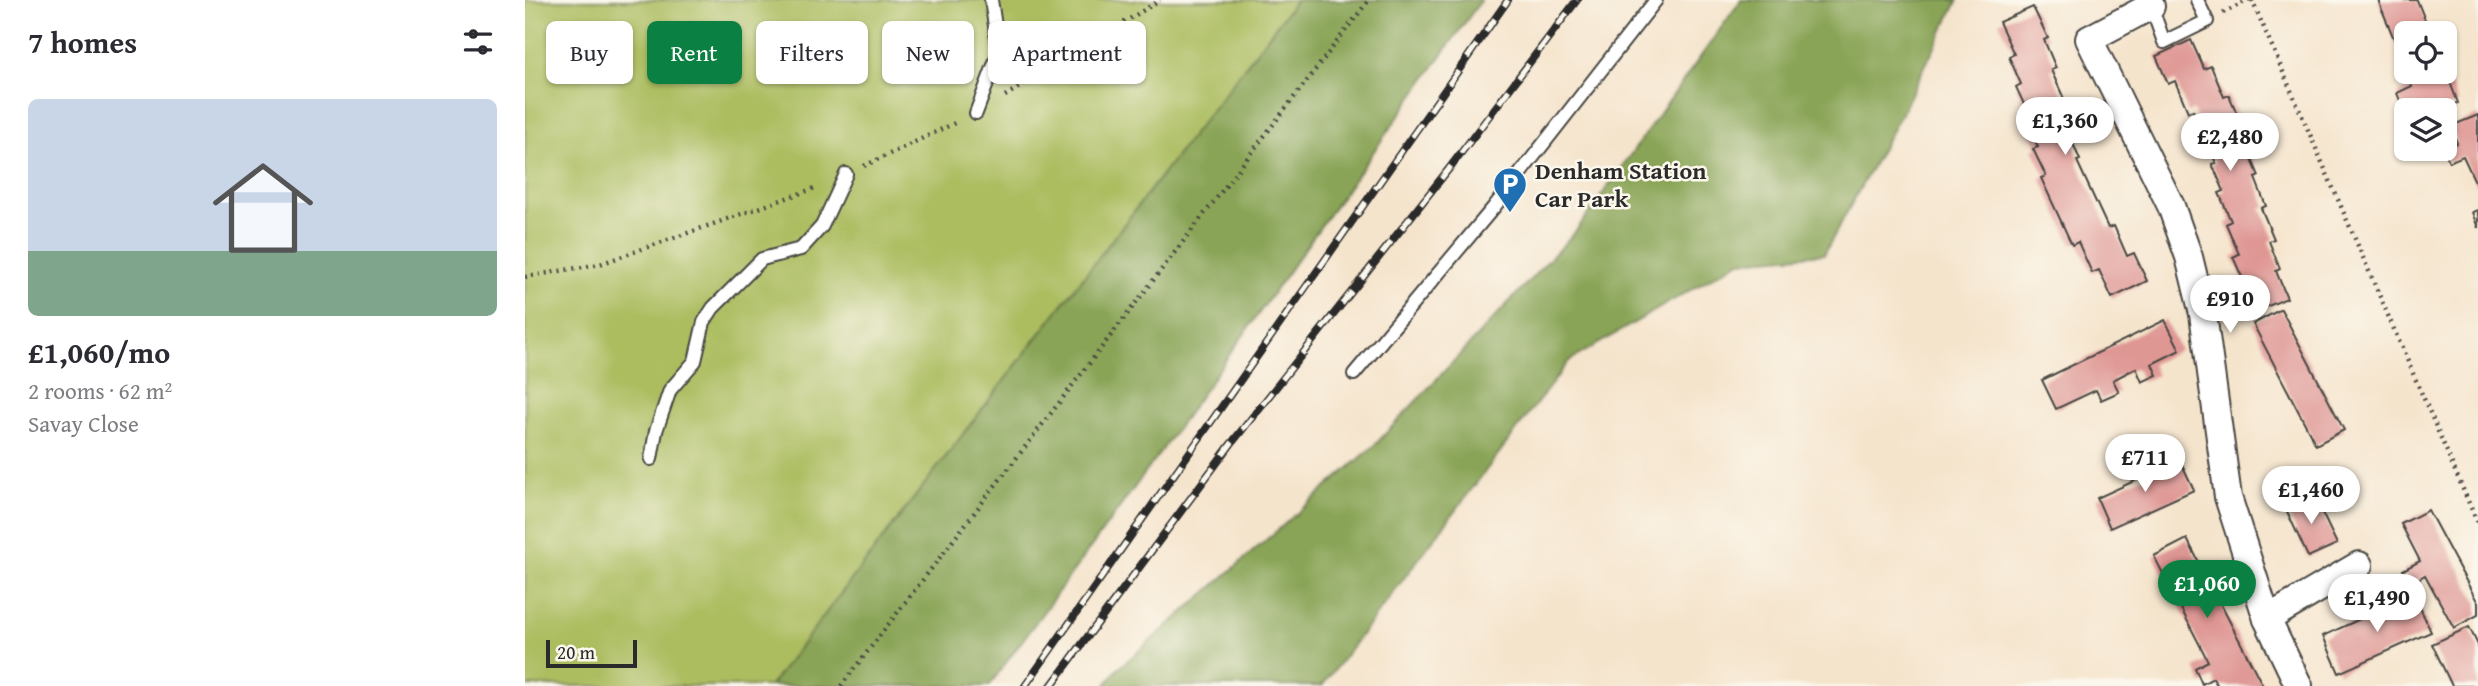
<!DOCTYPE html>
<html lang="en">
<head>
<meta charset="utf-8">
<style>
	:root { --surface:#fff; --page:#f2f2f3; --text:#2b2b33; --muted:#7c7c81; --accent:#0b8043 }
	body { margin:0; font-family:"Gentium Book Plus",serif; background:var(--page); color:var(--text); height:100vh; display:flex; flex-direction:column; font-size:26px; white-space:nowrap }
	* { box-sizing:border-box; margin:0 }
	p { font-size:23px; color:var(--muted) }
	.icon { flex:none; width:38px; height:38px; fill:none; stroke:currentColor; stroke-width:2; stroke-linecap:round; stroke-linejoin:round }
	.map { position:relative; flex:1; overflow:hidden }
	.panel { display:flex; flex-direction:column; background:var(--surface); width:525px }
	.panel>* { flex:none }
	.banner { position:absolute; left:21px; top:21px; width:665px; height:63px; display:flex; gap:14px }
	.tools { position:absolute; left:1869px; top:21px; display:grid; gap:14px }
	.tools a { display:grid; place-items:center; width:63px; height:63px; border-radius:10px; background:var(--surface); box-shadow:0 2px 5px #0004; font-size:35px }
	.scale { position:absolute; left:21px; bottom:18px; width:91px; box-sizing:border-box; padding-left:7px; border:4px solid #2b2b2b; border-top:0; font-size:19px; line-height:24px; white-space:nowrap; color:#2b2b2b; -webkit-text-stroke:5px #fbf7ec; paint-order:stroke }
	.price { position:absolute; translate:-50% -60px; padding:0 16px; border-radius:24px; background:#fff; color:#222; font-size:23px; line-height:46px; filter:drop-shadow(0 2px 4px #0008) }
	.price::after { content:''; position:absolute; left:50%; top:42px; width:21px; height:16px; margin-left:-10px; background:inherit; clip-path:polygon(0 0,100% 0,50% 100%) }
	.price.current { background:var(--accent); color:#fff }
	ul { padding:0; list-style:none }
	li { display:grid; align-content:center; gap:14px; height:371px; padding:0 28px }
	li span { display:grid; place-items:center; height:217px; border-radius:10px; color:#555 }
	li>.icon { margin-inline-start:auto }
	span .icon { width:126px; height:126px; fill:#fffc; stroke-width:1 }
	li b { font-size:30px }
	h2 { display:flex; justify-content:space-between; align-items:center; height:84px; padding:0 28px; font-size:30px }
	.pill { padding:0 24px; border-radius:10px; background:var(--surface); box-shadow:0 2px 5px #0004; font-size:24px; line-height:63px }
	.pill.current { background:var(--accent); color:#fff }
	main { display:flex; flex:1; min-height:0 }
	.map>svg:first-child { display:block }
	.green { fill:#acbd60; stroke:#6c7446; stroke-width:2 }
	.forest { fill:#89a456; stroke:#5a6840; stroke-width:2 }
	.building { fill:#df9794 }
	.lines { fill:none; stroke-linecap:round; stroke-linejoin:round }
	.service-casing { stroke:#494743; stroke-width:16 }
	.minor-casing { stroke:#494743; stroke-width:30 }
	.path { stroke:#494743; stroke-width:4.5; stroke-dasharray:2 5; stroke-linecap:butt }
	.service { stroke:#fff; stroke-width:12 }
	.minor { stroke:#fff; stroke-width:26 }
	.rail-casing { stroke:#2b2b2b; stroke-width:8 }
	.rail { stroke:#fbf7ec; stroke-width:5; stroke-dasharray:16; stroke-linecap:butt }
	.labels { text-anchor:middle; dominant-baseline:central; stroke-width:5; stroke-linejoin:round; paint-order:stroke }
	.poi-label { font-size:24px; font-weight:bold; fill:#2b2b2b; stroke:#fbf7ec; text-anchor:start }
</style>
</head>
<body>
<main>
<section class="panel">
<h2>7 homes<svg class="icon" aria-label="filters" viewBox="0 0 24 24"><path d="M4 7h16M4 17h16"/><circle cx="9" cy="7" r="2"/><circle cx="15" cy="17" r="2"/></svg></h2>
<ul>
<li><span style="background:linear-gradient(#c9d6e8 70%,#7fa58c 0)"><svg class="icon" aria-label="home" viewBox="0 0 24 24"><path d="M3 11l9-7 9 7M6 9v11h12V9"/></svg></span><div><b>£1,060/mo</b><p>2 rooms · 62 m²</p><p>Savay Close</p></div></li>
</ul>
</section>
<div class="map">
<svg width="1953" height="686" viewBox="0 0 1953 686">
	<rect width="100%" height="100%" fill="#fbf7ec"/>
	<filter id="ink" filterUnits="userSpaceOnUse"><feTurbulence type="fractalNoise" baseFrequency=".0143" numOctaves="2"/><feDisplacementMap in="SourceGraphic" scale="14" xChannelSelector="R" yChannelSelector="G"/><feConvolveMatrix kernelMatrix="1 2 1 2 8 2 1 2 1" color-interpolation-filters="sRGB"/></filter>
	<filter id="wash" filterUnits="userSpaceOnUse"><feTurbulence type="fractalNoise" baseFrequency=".00686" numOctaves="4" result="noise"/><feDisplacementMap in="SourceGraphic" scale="28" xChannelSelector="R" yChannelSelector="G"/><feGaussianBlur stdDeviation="1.57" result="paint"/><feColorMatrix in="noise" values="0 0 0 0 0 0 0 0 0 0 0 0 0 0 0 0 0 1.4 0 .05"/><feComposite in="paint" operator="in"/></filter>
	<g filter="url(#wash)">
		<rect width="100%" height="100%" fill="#f5e4cc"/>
		<polygon class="green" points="0,0 771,0 245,686 0,686"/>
		<g class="forest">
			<polygon points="771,0 956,0 639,447 464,686 245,686"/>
			<polygon points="1216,0 1433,0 1378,110 1299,254 1215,261 1044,361 797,686 580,686 592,670 848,447 1051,231"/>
		</g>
		<g id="blocks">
			<g class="building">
				<polygon points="1853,0 1892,0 1902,25 1869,39"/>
				<polygon points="1508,7 1523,38 1519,40 1531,68 1526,70 1540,101 1535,103 1548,130 1543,132 1555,160 1552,161 1583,228 1589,226 1602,256 1609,253 1622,281 1587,298 1574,270 1567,273 1553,242 1547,245 1516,178 1521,176 1508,149 1513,147 1500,120 1505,117 1491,87 1496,84 1484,57 1489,54 1474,22"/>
				<polygon points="1666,40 1679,69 1686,66 1699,97 1704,95 1726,146 1722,148 1734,176 1730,178 1741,206 1736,208 1749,239 1744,241 1755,269 1751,271 1762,298 1727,313 1715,286 1720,284 1708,257 1714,254 1701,224 1706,221 1694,193 1699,191 1687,164 1691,163 1668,110 1663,112 1650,81 1643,84 1631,56"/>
				<polygon points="1881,53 1881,69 1876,55"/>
				<polygon points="1882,72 1921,72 1933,103 1916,110 1881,110 1881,116 1872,93 1887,86"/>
				<polygon points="1953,115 1953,188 1938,156 1924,162 1919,149 1932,143 1926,126"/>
				<polygon points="1953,210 1953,228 1947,212"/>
				<polygon points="1756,309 1819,430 1791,445 1728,324"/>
				<polygon points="1640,320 1655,350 1627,364 1632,375 1617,382 1611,368 1588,380 1594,392 1576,400 1571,390 1531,409 1517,380"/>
				<polygon points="1655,460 1669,490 1585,528 1572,498"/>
				<polygon points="1788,494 1812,544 1783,557 1760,507"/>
				<polygon points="1903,510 1953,603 1953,615 1929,628 1900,575 1885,584 1878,570 1895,561 1876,524"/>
				<polygon points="1662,539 1738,686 1692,686 1688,678 1677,684 1670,668 1683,661 1629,556"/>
				<polygon points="1889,594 1906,632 1814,673 1798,636"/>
				<polygon points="1944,627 1953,645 1953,686 1927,686 1907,644"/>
			</g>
		</g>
	</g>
	<g filter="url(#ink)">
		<use href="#blocks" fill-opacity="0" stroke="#494743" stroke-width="2"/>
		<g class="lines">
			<g class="service-casing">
				<g id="service">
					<polyline points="1626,6 1639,42 1682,21 1672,0"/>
					<polyline points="451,113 474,52 466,0"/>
					<polyline points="829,374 969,207 1131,0"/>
					<polyline points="126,459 131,431 145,390 170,361 179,322 188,308 237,259 276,249 297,226 321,174"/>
				</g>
			</g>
			<g class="minor-casing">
				<g id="minor">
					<polyline points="1626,6 1564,39 1646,206 1664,257 1678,314 1703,497 1742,619 1774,686"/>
					<polyline points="1742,619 1834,565"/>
				</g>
			</g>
			<g class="path">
				<polyline points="1727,0 1953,524"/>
				<polyline points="1698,13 1724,0"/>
				<polyline points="480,96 635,0"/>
				<polyline points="339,166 432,122"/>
				<polyline points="0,277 75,264 293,187"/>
				<polyline points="316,686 844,0"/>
			</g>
			<use href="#service" class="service"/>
			<use href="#minor" class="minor"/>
			<g class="rail-casing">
				<g id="rail">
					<polyline points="500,686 983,0"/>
					<polyline points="526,686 706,444 923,170 1052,0"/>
				</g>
			</g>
			<use href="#rail" class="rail"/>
		</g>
	</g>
	<defs>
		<g id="parking-pin" transform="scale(1.75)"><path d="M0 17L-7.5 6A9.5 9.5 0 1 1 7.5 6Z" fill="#1f6fb2" stroke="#fbf7ec"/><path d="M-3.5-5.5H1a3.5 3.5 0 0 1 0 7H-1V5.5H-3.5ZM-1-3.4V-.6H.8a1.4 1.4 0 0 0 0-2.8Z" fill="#fff"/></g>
	</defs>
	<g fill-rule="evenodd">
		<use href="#parking-pin" x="985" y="184"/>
	</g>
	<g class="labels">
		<g class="poi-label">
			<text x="1010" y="170">Denham Station<tspan x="1010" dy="28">Car Park</tspan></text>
		</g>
	</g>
</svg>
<div class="tools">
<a><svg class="icon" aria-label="locate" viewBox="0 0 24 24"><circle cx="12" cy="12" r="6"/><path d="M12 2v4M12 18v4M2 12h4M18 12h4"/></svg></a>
<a><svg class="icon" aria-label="layers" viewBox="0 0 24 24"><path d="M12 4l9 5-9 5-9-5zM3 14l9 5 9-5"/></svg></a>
</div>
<div class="scale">20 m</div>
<b class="price" style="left:1540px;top:157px">£1,360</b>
<b class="price" style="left:1705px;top:173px">£2,480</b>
<b class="price" style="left:1705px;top:335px">£910</b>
<b class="price" style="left:1620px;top:494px">£711</b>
<b class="price" style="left:1786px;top:526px">£1,460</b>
<b class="price current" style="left:1682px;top:620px">£1,060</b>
<b class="price" style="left:1852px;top:634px">£1,490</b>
<div class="banner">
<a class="pill">Buy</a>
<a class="pill current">Rent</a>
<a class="pill">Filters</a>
<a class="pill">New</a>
<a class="pill">Apartment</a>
</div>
</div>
</main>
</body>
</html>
